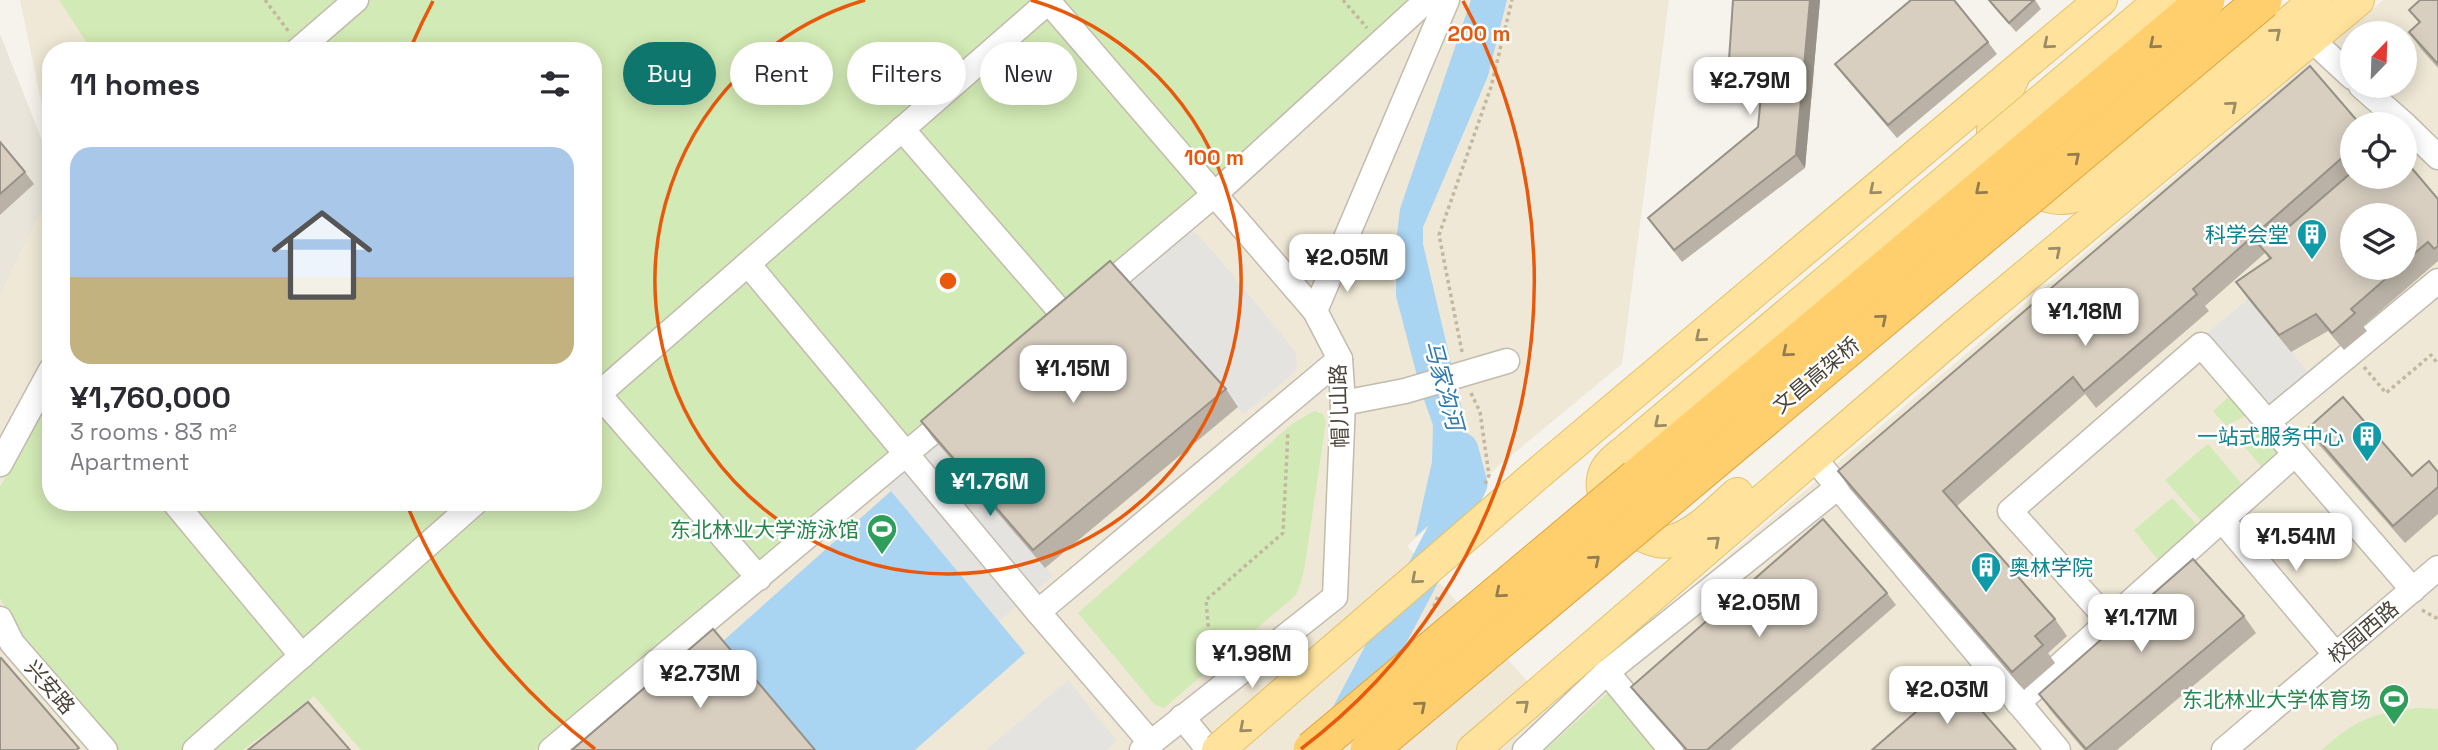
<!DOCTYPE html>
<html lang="en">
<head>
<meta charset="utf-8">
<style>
	:root { --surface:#fff; --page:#f7f7f7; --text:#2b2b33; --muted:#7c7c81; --line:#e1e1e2; --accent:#0f766e }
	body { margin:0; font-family:"Space Grotesk","Noto Sans SC",sans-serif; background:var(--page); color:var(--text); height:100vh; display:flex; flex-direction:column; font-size:26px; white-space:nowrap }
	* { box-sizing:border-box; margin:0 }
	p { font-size:23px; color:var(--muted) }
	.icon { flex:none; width:38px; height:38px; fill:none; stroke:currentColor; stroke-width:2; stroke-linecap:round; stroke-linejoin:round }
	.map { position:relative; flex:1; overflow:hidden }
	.sheet { position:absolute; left:42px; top:42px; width:560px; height:469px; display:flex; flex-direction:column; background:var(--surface); border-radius:28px; box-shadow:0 4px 18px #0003 }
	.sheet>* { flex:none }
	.banner { position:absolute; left:623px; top:42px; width:665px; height:63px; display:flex; gap:14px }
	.needle { width:46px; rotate:23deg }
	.buttons { position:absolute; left:2340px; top:21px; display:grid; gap:14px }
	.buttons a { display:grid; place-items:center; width:77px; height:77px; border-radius:50%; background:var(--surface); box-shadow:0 4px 18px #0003; font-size:35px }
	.price { position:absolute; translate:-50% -60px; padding:0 16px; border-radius:14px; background:#fff; color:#222; font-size:23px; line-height:46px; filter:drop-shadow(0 2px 4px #0008) }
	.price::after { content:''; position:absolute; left:50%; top:42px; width:21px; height:16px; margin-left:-10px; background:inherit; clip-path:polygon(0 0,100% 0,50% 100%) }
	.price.on { background:var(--accent); color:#fff }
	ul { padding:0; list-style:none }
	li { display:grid; align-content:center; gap:14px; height:371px; padding:0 28px }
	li+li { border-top:2px solid var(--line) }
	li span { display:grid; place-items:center; height:217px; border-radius:21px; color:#555 }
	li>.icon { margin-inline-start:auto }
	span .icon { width:126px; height:126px; fill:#fffc; stroke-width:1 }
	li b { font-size:30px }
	h2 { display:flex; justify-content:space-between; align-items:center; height:84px; padding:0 28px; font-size:30px }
	.tag { padding:0 24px; border-radius:32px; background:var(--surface); box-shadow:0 4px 18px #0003; font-size:24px; line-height:63px }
	.tag.on { background:var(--accent); color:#fff }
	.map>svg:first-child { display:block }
	.residential { fill:#eae5da }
	.education { fill:#efe8d6; fill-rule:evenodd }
	.green { fill:#d2eab5 }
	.parking { fill:#e5e3e0 }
	.water { fill:#a9d4f2 }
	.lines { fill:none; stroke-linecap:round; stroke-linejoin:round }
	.river { stroke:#a9d4f2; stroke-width:35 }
	.minor-casing { stroke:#c2bbae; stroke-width:27 }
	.major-casing { stroke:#e6c16a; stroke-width:34 }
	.path { stroke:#c4b79f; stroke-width:3.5; stroke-dasharray:3.5 3.5; stroke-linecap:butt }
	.minor { stroke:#fff; stroke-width:24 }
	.major { stroke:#ffe39c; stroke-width:32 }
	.major-bridge-casing { stroke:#e6c16a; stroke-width:34; stroke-linecap:butt }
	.highway-bridge-casing { stroke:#e0a43c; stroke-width:39; stroke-linecap:butt }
	.major-bridge { stroke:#ffe39c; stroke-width:32 }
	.highway-bridge { stroke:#ffcf6e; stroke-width:37 }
	.wall { fill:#bab2a6; fill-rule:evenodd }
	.shaded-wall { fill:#979187 }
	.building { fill:#d8cfc1; stroke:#979187; stroke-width:2 }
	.oneway { stroke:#9c8c66 }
	.oneway2 { stroke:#937c4e }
	.ring { fill:none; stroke:#e8590c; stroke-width:3.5 }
	.labels { text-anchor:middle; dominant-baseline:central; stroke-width:5; stroke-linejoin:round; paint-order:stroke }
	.culture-label { font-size:21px; fill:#0d838f; stroke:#fff; text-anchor:end }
	.street-label { font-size:21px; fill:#4b4439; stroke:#fff }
	.leisure-label { font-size:21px; fill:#27864d; stroke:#fff; text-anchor:end }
	.water-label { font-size:23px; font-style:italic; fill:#2e7ab2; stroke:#fff }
	.centre { fill:#e8590c; stroke:#fff; stroke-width:3.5 }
	.ring-label { font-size:21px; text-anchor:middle; font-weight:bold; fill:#e8590c; stroke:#fff; stroke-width:5; stroke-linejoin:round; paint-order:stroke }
</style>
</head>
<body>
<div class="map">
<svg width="2438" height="750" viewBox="0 0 2438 750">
	<rect width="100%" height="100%" fill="#f6f3ec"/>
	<polygon class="residential" points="0,34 51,163 51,191 0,296"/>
	<path class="education" d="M 20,0 L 1669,0 L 1622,364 L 1479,482 L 1407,546 L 1550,707 L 2383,0 L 2438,0 L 2438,750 L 0,750 L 0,296 L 51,191 L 51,502 L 593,502 L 593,51 L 51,51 L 51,149 ZM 2352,33 L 2404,33 L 2404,86 L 2352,86 ZM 2352,124 L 2404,124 L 2404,177 L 2352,177 ZM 2352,215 L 2404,215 L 2404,268 L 2352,268 Z"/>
	<g class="green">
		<polygon points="59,0 336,0 276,51 92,51"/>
		<polygon points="366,0 1037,0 1202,191 759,573 593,379 593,51 313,51"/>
		<polygon points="1056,0 1416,0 1216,184"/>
		<polygon points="51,395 51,502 593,502 593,398 747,576 535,750 361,750 314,696 243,750 119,750 21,639 0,598 0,487"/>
		<polygon points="2231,395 2247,415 2226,426 2213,411"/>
		<polygon points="1314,411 1323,414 1326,421 1305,564 1301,582 1296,595 1164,708 1155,705 1078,613 1292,424"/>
		<polygon points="2256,422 2275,448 2277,454 2266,472 2237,438"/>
		<polygon points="2208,444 2245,488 2204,524 2165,480"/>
		<polygon points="2172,498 2200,528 2160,562 2134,530"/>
		<polygon points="1608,693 1656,750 1545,750"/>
		<path d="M 2419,708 L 2438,709 L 2438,750 L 2322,750 C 2352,721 2378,711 2419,708 Z"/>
	</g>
	<g class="parking">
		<polygon points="1187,231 1196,233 1217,256 1295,351 1297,363 1296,371 1244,414 1122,278"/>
		<polygon points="2248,299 2308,372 2269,410 2206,334"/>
		<polygon points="933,438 1053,576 999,621 884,483"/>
		<polygon points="1068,680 1117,741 1106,750 986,750"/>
	</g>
	<g class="water">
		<polygon points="1471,0 1507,0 1488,76 1423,227 1423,244 1479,482 1415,537 1432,462 1433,425 1421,391 1396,296 1397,234 1400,209"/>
		<polygon points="891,491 1025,653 915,750 813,750 722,642"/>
	</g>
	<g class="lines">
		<polyline class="river" points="1345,722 1470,484 1461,450"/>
		<g class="minor-casing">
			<g id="minor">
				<polyline points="1047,0 1315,311"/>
				<polyline points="2312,40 2352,77"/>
				<polyline points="297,51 356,0"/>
				<polyline points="2361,86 2404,124"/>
				<polyline points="2404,124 2438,157"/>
				<polyline points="902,129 1067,319"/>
				<polyline points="748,264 1038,612"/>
				<polyline points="1095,295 1215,194 1427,0"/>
				<polyline points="593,388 759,578"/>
				<polyline points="593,399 1048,2"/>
				<polyline points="1343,403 1405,391 1507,361"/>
				<polyline points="2268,422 2438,281"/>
				<polyline points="1813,457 2058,750"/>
				<polyline points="0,464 51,370"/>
				<polyline points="174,502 302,656"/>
				<polyline points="2222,520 2336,655"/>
				<polyline points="0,619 12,643 105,750"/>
				<polyline points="2110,622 2010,511 2201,345 2413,590"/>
				<polyline points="1607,672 1671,750"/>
				<polyline points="2018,703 2294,455"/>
				<polyline points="1182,717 1209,750"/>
				<polyline points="1151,743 1038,612 1340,359"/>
				<polyline points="195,750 476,502"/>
				<polyline points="551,750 955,413"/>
				<polyline points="1142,750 1335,597 1343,403 1340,359 1315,311 1447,0"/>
				<polyline points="1525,750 1607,672 1838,487"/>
				<polyline points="2224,750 2438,568"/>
			</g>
		</g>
		<g class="major-casing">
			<g id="major">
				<path d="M 2014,75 C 2007,92 1994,113 1993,131 C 1993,162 2032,199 2062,198 C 2074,198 2083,193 2093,188 L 2316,0"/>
				<path d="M 1629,448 C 1621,455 1607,464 1604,475 C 1594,505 1643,548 1672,541 C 1696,535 1719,510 1737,494"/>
				<polyline points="1542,470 2101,0"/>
				<polyline points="1473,750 1956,334 2358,0"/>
			</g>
		</g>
		<g class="path">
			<polyline points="265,0 289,32"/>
			<polyline points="1343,0 1367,28"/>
			<polyline points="1462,352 1439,235 1491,87 1512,0"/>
			<polyline points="2364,367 2386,393 2431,355 2438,364"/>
			<polyline points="1471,393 1480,412 1489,475 1485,484"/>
			<polyline points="2422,610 2438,619"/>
			<polyline points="1431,613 1439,594"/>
			<polyline points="1216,667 1211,659 1206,600 1283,533 1288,431"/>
		</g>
		<use href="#minor" class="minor"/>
		<use href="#major" class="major"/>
		<g class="major-bridge-casing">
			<g id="major-bridge">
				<polyline points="1629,448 2161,0"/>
				<polyline points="1218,750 1542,470"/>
			</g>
		</g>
		<g class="highway-bridge-casing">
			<g id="highway-bridge">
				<polyline points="1312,750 2206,0"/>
				<polyline points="1369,750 2263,0"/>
			</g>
		</g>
		<use href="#major-bridge" class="major-bridge"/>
		<use href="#highway-bridge" class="highway-bridge"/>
	</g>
	<g class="wall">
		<polygon points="1733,0 1820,0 1805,168 1682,262 1648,218 1758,127 1763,74 1738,72 1729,60"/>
		<polygon points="1988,0 2035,0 2041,9 2016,32"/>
		<polygon points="2438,0 2438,68 2421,49 2409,32 2419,23 2409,10"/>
		<polygon points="1988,42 1997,54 1897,138 1844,76 1835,64"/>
		<path d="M 2352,124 L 2352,177 L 2438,199 L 2438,261 L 2363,326 L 2367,331 L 2344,350 L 2328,331 L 2291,352 L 2248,299 L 2236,282 L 2269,259 L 2265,253 L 2205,306 L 2209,311 L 2096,408 L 2085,394 L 1956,507 L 2055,619 L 2067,636 L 2048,653 L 2055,663 L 2024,690 L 1850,489 L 1838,471 ZM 2404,215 L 2404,268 L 2352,268 Z"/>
		<polygon points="0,142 25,172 34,184 0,215"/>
		<polygon points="1226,389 1238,407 1045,568 933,438 921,421"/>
		<polygon points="2308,428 2412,476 2438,472 2438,514 2405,543 2320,446"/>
		<polygon points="1887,593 1896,605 1730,750 1685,750 1640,699 1631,687"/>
		<polygon points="2244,616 2256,633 2117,750 2084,750 2051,711 2039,694"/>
	</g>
	<polygon class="shaded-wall" points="1810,0 1820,0 1805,168 1796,155"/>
	<g class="building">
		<polygon points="1733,0 1810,0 1796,155 1674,250 1648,218 1758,127 1764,63 1729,60"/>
		<polygon points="1911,0 1954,0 1988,42 1888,125 1835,64"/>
		<polygon points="1989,0 2034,0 2009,23"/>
		<polygon points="2420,0 2438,0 2438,64 2409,32 2420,22 2409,10"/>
		<polygon points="2310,66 2360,124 2352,124 2352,149 2193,289 2197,294 2084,391 2073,377 1943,491 2055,619 2035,636 2043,645 2012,672 1838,471"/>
		<polygon points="0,142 25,172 0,194"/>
		<polygon points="2404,159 2438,199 2438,246 2434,249 2428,242 2404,262 2404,215 2352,215 2352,268 2398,268 2351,309 2355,313 2332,333 2316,314 2279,335 2236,282 2271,258 2259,245 2281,225 2285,230 2352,172 2352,177 2404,177"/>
		<polygon points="1110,261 1226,389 1033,550 921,421"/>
		<polygon points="2343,397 2412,476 2429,461 2438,472 2438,487 2393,526 2308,428"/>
		<polygon points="1823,519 1887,593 1707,750 1687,750 1631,687"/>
		<polygon points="2193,559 2244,616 2086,749 2039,694"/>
		<polygon points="713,629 815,750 572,750"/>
		<polygon points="1,658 79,748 76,750 0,750 0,659"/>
		<polygon points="1954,679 2016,750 1872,750"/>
		<polygon points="308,702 350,750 248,750"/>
	</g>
	<defs><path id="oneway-chevron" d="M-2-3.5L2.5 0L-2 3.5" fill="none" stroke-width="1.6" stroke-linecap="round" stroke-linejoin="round" transform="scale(1.75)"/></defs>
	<g class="oneway">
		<use href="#oneway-chevron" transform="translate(2276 33) rotate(-40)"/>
		<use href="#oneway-chevron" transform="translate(2048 44) rotate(140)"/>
		<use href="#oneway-chevron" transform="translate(2232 106) rotate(-40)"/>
		<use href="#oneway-chevron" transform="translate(1874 190) rotate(140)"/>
		<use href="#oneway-chevron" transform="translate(2056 251) rotate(-40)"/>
		<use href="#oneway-chevron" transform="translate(1700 337) rotate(140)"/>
		<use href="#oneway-chevron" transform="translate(1659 423) rotate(140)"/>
		<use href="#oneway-chevron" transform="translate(1715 541) rotate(-41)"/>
		<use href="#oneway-chevron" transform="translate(1416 579) rotate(139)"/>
		<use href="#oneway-chevron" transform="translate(1524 705) rotate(-41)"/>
		<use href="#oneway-chevron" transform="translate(1244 728) rotate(139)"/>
	</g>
	<g class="oneway2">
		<use href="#oneway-chevron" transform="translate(2154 44) rotate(140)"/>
		<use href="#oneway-chevron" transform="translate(2075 157) rotate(-40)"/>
		<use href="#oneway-chevron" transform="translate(1980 190) rotate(140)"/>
		<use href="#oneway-chevron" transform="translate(1882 319) rotate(-40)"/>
		<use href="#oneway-chevron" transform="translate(1787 352) rotate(140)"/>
		<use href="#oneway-chevron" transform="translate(1595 560) rotate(-40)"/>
		<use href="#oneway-chevron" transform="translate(1500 593) rotate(140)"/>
		<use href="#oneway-chevron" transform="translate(1421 706) rotate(-40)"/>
	</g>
	<g class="ring">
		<path d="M1031 0A293 293 0 1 1 865 0"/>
		<path d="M595 749A586 586 0 0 1 407 505M411 47A586 586 0 0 1 433 1M1463 1A586 586 0 0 1 1301 749"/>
	</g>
	<defs>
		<g id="building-pin" transform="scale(1.575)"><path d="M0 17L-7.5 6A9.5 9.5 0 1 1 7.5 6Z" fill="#0f9aa8" stroke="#fff"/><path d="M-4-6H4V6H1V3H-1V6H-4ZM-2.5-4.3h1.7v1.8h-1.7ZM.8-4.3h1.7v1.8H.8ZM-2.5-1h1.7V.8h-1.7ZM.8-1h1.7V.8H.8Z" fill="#fff"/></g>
		<g id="stadium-pin" transform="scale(1.575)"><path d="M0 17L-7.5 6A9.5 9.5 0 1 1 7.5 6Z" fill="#2e9e5b" stroke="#fff"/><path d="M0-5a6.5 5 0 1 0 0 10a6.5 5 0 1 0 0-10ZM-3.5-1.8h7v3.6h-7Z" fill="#fff"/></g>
	</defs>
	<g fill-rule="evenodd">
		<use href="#building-pin" x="2312" y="234"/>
		<use href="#building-pin" x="2367" y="436"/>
		<use href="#stadium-pin" x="882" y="529"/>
		<use href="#building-pin" x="1986" y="567"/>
		<use href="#stadium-pin" x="2394" y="699"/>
	</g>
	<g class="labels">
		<g class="culture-label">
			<text x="2289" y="234">科学会堂</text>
			<text x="2344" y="436">一站式服务中心</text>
			<text x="2009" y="567" text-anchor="start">奥林学院</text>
		</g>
		<g class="street-label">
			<text transform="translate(1816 375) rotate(-40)">文昌高架桥</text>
			<text transform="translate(1339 406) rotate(-92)">帽儿山路</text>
			<text transform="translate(2363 632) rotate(-40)">校园西路</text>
			<text transform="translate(50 687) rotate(49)">兴安路</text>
		</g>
		<g class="leisure-label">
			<text x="859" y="529">东北林业大学游泳馆</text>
			<text x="2371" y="699">东北林业大学体育场</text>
		</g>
		<g class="water-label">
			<text transform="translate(1444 385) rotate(75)">马家沟河</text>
		</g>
	</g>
	<circle cx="948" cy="281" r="10" class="centre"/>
	<g class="ring-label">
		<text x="1479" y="41">200 m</text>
		<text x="1214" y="165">100 m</text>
	</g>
</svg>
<div class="buttons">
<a><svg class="needle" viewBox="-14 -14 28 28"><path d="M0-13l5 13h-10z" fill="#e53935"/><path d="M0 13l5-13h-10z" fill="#7c7c81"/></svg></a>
<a><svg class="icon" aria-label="locate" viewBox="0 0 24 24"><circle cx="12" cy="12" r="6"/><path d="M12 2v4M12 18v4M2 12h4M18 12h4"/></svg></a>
<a><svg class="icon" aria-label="layers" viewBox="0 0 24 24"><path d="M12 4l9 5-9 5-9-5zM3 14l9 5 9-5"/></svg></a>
</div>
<b class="price" style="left:1750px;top:117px">¥2.79M</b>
<b class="price" style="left:1347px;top:294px">¥2.05M</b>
<b class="price" style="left:2085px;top:348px">¥1.18M</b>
<b class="price" style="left:1073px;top:405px">¥1.15M</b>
<b class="price on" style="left:990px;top:518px">¥1.76M</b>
<b class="price" style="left:2296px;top:573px">¥1.54M</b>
<b class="price" style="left:1759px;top:639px">¥2.05M</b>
<b class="price" style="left:2141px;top:654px">¥1.17M</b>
<b class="price" style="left:1252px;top:690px">¥1.98M</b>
<b class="price" style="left:700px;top:710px">¥2.73M</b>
<b class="price" style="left:1947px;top:726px">¥2.03M</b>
<div class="banner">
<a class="tag on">Buy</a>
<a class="tag">Rent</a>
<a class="tag">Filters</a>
<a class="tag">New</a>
</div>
<section class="sheet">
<h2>11 homes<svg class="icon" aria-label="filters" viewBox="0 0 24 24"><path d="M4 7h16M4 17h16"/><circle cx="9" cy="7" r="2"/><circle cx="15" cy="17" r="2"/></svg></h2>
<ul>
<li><span style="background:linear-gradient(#a9c7e8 60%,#c2b280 0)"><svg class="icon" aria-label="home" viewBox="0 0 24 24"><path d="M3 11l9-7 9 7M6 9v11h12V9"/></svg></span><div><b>¥1,760,000</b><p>3 rooms · 83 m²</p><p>Apartment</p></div></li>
</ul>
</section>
</div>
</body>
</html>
